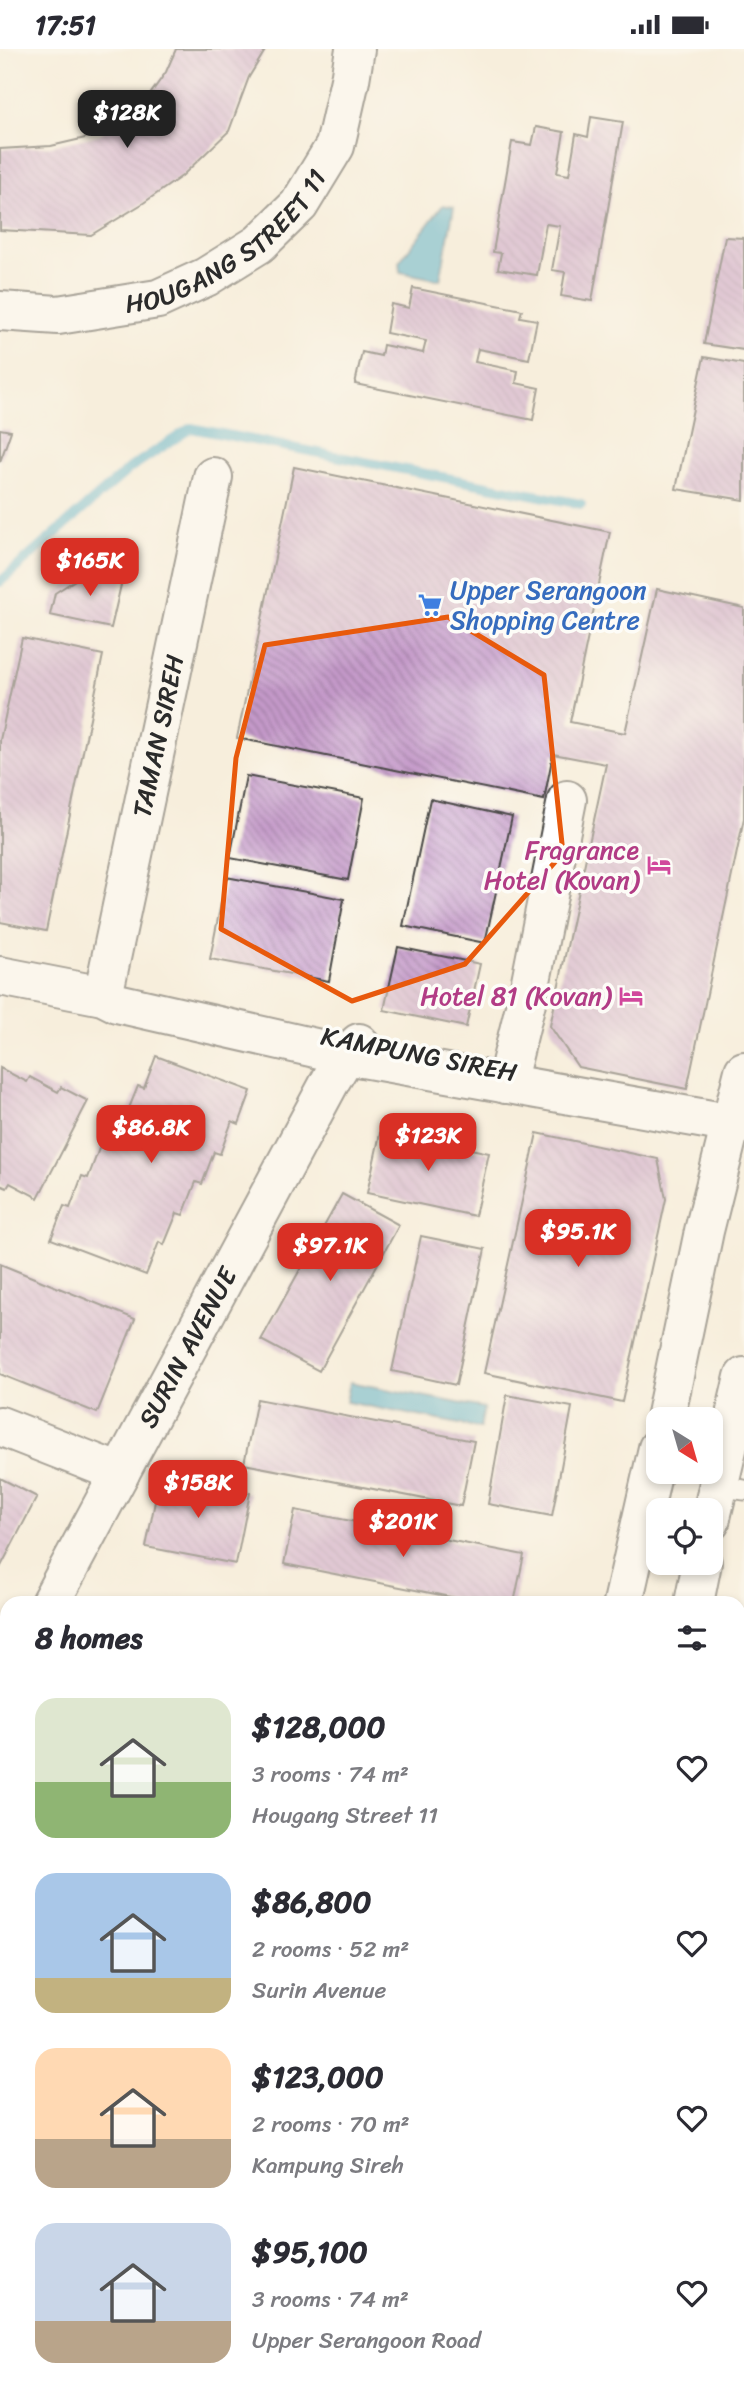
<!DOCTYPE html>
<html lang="en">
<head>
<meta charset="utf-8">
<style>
	:root { --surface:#fff; --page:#f7f7f7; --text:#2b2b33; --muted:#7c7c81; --accent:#d93025 }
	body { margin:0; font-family:Sriracha,sans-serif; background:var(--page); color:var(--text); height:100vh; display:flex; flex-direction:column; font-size:26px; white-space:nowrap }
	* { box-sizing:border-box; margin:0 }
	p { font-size:23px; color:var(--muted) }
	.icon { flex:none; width:38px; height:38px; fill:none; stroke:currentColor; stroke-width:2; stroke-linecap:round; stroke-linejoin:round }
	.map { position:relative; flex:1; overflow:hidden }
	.drawer { position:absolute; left:0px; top:1547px; width:746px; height:798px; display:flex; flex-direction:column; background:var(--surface); border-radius:21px 21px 0 0; box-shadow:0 4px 10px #0003 }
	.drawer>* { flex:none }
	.needle { width:46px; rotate:143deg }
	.fabs { position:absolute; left:646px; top:1358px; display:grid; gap:14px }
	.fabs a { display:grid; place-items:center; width:77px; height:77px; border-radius:14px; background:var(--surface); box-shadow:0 4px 10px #0003; font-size:35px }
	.price { position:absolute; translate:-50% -60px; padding:0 16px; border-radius:14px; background:var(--accent); color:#fff; font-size:23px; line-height:46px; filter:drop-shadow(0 2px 4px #0008) }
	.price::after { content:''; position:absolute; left:50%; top:42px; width:21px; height:16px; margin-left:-10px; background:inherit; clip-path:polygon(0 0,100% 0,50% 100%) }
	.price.active { background:#222; color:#fff }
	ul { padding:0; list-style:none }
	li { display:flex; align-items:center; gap:21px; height:175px; padding:0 35px }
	li span { display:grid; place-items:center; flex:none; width:196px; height:140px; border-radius:21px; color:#555 }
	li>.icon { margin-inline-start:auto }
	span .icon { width:84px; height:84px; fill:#fffc; stroke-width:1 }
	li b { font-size:30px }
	h2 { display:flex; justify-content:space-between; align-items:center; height:84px; padding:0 35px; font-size:30px }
	.status { display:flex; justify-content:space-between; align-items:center; height:49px; padding:0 35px; background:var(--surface); direction:ltr }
	.status svg { height:19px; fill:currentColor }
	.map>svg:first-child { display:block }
	.water { fill:#49aac8; stroke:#3a6a7a; stroke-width:2 }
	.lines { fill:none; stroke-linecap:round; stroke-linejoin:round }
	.stream { stroke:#49aac8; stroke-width:10 }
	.building { fill:url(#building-back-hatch) }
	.lane-casing { stroke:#4a4846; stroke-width:23 }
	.street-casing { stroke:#4a4846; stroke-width:42 }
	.primary-casing { stroke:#4a4846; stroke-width:42 }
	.lane { stroke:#fff; stroke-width:19 }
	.street { stroke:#fff; stroke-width:38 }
	.primary { stroke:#fff; stroke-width:38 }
	.marked { fill:none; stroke:#e8590c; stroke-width:5; stroke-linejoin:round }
	.labels { text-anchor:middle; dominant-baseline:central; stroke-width:7; stroke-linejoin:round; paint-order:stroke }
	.street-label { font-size:26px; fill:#2b2b2b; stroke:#fdfcf7 }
	.shop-label { font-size:26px; fill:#366cbe; stroke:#fdfcf7; text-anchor:start }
	.hotel-label { font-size:26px; fill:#b23c85; stroke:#fdfcf7; text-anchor:end }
</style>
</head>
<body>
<div class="status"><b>17:51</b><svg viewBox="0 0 49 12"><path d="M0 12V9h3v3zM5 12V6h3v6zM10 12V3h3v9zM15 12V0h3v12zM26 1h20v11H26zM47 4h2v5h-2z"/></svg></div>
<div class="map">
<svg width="744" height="2345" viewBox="0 0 744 2345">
	<defs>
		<pattern id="building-back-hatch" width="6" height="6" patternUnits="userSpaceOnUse" patternTransform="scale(1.75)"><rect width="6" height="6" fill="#c499c9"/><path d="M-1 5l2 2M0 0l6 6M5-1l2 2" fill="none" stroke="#9f7da3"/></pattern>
	</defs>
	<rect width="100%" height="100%" fill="#fdfcf7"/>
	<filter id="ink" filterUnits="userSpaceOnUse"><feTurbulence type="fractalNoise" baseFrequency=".0143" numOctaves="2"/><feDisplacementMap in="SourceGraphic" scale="14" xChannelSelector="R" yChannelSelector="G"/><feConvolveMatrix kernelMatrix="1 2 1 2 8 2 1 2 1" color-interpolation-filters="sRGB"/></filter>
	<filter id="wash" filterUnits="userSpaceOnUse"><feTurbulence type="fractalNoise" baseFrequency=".00686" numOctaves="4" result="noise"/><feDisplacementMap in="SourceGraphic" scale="28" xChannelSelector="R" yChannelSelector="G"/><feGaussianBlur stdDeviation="1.57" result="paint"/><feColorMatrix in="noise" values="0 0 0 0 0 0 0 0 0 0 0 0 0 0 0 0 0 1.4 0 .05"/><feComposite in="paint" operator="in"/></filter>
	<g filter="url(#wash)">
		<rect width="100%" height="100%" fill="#f7eedc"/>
		<g class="water">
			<polygon points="443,156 454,158 440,231 400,223 399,213"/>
			<polygon points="350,1333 484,1359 480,1379 346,1353"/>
		</g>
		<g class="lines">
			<polyline class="stream" points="0,533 130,419 191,379 581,455"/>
		</g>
		<g id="blocks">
			<g class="building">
				<polygon points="176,0 266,0 249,28 229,82 182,127 142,155 91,186 0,181 0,100 51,97 98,86 141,58 166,23"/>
				<polygon points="591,68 623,73 592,252 561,247 565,223 552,221 560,177 546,175 537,226 498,220 501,204 493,203 512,93 532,96 536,78 564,83 557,124 569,126 576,85 588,88"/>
				<polygon points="725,188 744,189 744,301 704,295"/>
				<polygon points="413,239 522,261 520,268 537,271 529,310 478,300 475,313 518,322 516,334 539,339 533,371 355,335 362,303 381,307 383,296 423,304 426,292 386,284 391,255 409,259"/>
				<polygon points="704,308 744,315 744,451 676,440"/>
				<polygon points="0,380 11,382 0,413"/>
				<polygon points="294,418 610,483 570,673 625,684 657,540 744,559 744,769 687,1040 578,1018 550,977 606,715 553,705 544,751 237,689"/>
				<polygon points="97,517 124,523 111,579 50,566 55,544"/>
				<polygon points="22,589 103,606 46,882 0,873 0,691"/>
				<polygon points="246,727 364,749 348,831 230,809"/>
				<polygon points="430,750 512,768 485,894 403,877"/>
				<polygon points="226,828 344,850 329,932 210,910"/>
				<polygon points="398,898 480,915 466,978 384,961"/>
				<polygon points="156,1007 251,1042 239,1075 232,1072 220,1105 214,1103 202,1135 196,1133 183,1166 177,1164 164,1196 159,1193 146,1226 51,1190 64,1157 70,1159 82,1127 88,1129 100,1097 106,1099 119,1067 125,1069 138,1037 144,1039"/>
				<polygon points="0,1019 27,1033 30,1028 58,1043 61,1038 88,1052 38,1149 10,1134 7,1139 0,1136"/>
				<polygon points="381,1080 489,1104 475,1167 367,1144"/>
				<polygon points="537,1084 658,1110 666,1150 622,1353 484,1324"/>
				<polygon points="342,1145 399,1176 319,1322 261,1291"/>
				<polygon points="421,1187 485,1200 456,1336 392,1322"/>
				<polygon points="0,1215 135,1270 97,1364 0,1325"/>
				<polygon points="507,1346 572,1358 552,1467 488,1455"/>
				<polygon points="257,1350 474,1392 461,1457 244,1415"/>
				<polygon points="160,1427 250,1444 236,1515 146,1498"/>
				<polygon points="0,1429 37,1448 0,1519"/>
				<polygon points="295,1461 524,1506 514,1554 481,1554 284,1515"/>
				<polygon points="0,1824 6,1825 1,1851 0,1850"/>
				<polygon points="738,2034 744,2035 744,2132 740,2158"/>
				<polygon points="0,2108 7,2109 7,2164 0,2162"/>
				<rect x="738" y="2227" width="6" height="66"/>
				<polygon points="0,2233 7,2234 7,2288 0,2287"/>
				<polygon points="288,2338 352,2338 351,2345 321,2345"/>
			</g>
		</g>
	</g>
	<g filter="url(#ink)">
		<use href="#blocks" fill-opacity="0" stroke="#4a4846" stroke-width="2"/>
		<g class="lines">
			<g class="lane-casing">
				<g id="lane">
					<polyline points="718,1437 744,1441"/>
					<polyline points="738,1587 744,1588"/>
					<polyline points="370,2345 372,2338"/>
				</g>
			</g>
			<g class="street-casing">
				<g id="street">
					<path id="s1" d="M 0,262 L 58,266 L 158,250 L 206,228 L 259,195 L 299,156 L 335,97 L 350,31 L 355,0"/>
					<polyline points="0,927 103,947 117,954 346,1006 711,1071 731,1077"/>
					<path id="s2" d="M 103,947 L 213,428"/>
					<polyline points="506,1035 530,937 567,751"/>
					<polyline points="0,1377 120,1424"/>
					<path id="s3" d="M 50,1554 L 332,1029 L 346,1006 L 359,994"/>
					<polyline points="0,1653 7,1639"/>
					<polyline points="738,1874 744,1875"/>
					<polyline points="0,1942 7,1944"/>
				</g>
			</g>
			<g class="primary-casing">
				<g id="primary">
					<polyline points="665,1370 704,1182 744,1022"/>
					<polyline points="710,1473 744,1328"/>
					<polyline points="623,1554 658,1399"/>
					<polyline points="694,1554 702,1514"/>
					<polyline points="445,2345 447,2338"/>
					<polyline points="531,2345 533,2338"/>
				</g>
			</g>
			<use href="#lane" class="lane"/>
			<use href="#street" class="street"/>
			<use href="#primary" class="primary"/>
		</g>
	</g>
	<path d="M0 0H744V2345H0ZM 448,568 L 544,626 L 563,804 L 465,915 L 352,952 L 221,880 L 236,709 L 265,596 Z" fill="#f7eedc" fill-opacity=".55" fill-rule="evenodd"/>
	<path class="marked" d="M 448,568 L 544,626 L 563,804 L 465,915 L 352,952 L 221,880 L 236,709 L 265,596 Z"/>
	<defs>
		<g id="supermarket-bare" transform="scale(1.89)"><path d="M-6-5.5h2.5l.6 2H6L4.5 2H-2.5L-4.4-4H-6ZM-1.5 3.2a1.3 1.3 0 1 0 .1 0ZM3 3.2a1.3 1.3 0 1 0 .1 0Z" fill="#3f7fe0" stroke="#fdfcf7" stroke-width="2.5" paint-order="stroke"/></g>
		<g id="hotel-bare" transform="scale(1.89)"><path d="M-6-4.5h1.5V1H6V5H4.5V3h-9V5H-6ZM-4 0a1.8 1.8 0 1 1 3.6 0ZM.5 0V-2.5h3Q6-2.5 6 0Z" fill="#d1479c" stroke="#fdfcf7" stroke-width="2.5" paint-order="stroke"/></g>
	</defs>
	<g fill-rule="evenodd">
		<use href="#supermarket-bare" x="430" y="556"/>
		<use href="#hotel-bare" x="659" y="816"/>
		<use href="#hotel-bare" x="631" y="947"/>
	</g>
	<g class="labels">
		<g class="street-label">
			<text stroke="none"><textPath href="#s1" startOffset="248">HOUGANG STREET 11</textPath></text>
			<text stroke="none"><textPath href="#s2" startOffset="266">TAMAN SIREH</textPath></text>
			<text transform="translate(419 1005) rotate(11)">KAMPUNG SIREH</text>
			<text stroke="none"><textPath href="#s3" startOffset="290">SURIN AVENUE</textPath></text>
		</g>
		<g class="shop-label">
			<text x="450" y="541">Upper Serangoon<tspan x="450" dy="30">Shopping Centre</tspan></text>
		</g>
		<g class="hotel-label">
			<text x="639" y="801">Fragrance<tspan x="639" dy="30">Hotel (Kovan)</tspan></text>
			<text x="611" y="947">Hotel 81 (Kovan)</text>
		</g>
	</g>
</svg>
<div class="fabs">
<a><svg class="needle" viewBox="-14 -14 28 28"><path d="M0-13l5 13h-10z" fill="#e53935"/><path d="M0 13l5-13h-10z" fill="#7c7c81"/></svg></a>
<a><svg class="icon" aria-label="locate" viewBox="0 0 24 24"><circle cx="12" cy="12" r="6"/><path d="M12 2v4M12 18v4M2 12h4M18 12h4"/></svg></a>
</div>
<b class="price active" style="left:127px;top:101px">$128K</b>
<b class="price" style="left:90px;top:549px">$165K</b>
<b class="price" style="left:151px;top:1116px">$86.8K</b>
<b class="price" style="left:428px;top:1124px">$123K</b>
<b class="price" style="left:578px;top:1220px">$95.1K</b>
<b class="price" style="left:330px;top:1234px">$97.1K</b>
<b class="price" style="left:198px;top:1471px">$158K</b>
<b class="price" style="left:403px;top:1510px">$201K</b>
<section class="drawer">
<h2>8 homes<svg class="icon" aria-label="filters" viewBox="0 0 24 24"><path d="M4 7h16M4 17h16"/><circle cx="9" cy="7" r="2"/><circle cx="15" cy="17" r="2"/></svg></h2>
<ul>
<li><span style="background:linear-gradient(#dfe7d0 60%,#8fb573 0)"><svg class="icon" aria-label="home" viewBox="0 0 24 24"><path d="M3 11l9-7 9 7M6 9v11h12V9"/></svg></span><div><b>$128,000</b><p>3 rooms · 74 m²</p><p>Hougang Street 11</p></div><svg class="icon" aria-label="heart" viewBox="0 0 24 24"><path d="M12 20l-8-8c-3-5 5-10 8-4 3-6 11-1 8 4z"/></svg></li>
<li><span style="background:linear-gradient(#a9c7e8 75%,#c2b280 0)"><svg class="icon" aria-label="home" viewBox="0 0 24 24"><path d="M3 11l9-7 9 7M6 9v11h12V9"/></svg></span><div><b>$86,800</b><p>2 rooms · 52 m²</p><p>Surin Avenue</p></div><svg class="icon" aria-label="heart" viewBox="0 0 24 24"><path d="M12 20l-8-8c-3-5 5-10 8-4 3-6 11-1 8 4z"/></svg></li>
<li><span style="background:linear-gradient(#ffd9b3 65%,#b9a48a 0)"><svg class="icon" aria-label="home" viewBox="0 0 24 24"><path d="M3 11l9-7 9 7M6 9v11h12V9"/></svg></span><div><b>$123,000</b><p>2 rooms · 70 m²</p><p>Kampung Sireh</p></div><svg class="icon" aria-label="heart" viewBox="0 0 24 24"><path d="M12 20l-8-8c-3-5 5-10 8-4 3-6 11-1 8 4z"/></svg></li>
<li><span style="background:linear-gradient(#c9d6e8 70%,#b9a48a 0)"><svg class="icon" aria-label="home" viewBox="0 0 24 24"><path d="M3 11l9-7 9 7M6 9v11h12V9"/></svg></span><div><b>$95,100</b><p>3 rooms · 74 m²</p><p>Upper Serangoon Road</p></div><svg class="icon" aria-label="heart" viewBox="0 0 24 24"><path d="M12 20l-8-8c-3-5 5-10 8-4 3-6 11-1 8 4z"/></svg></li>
</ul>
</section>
</div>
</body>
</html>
